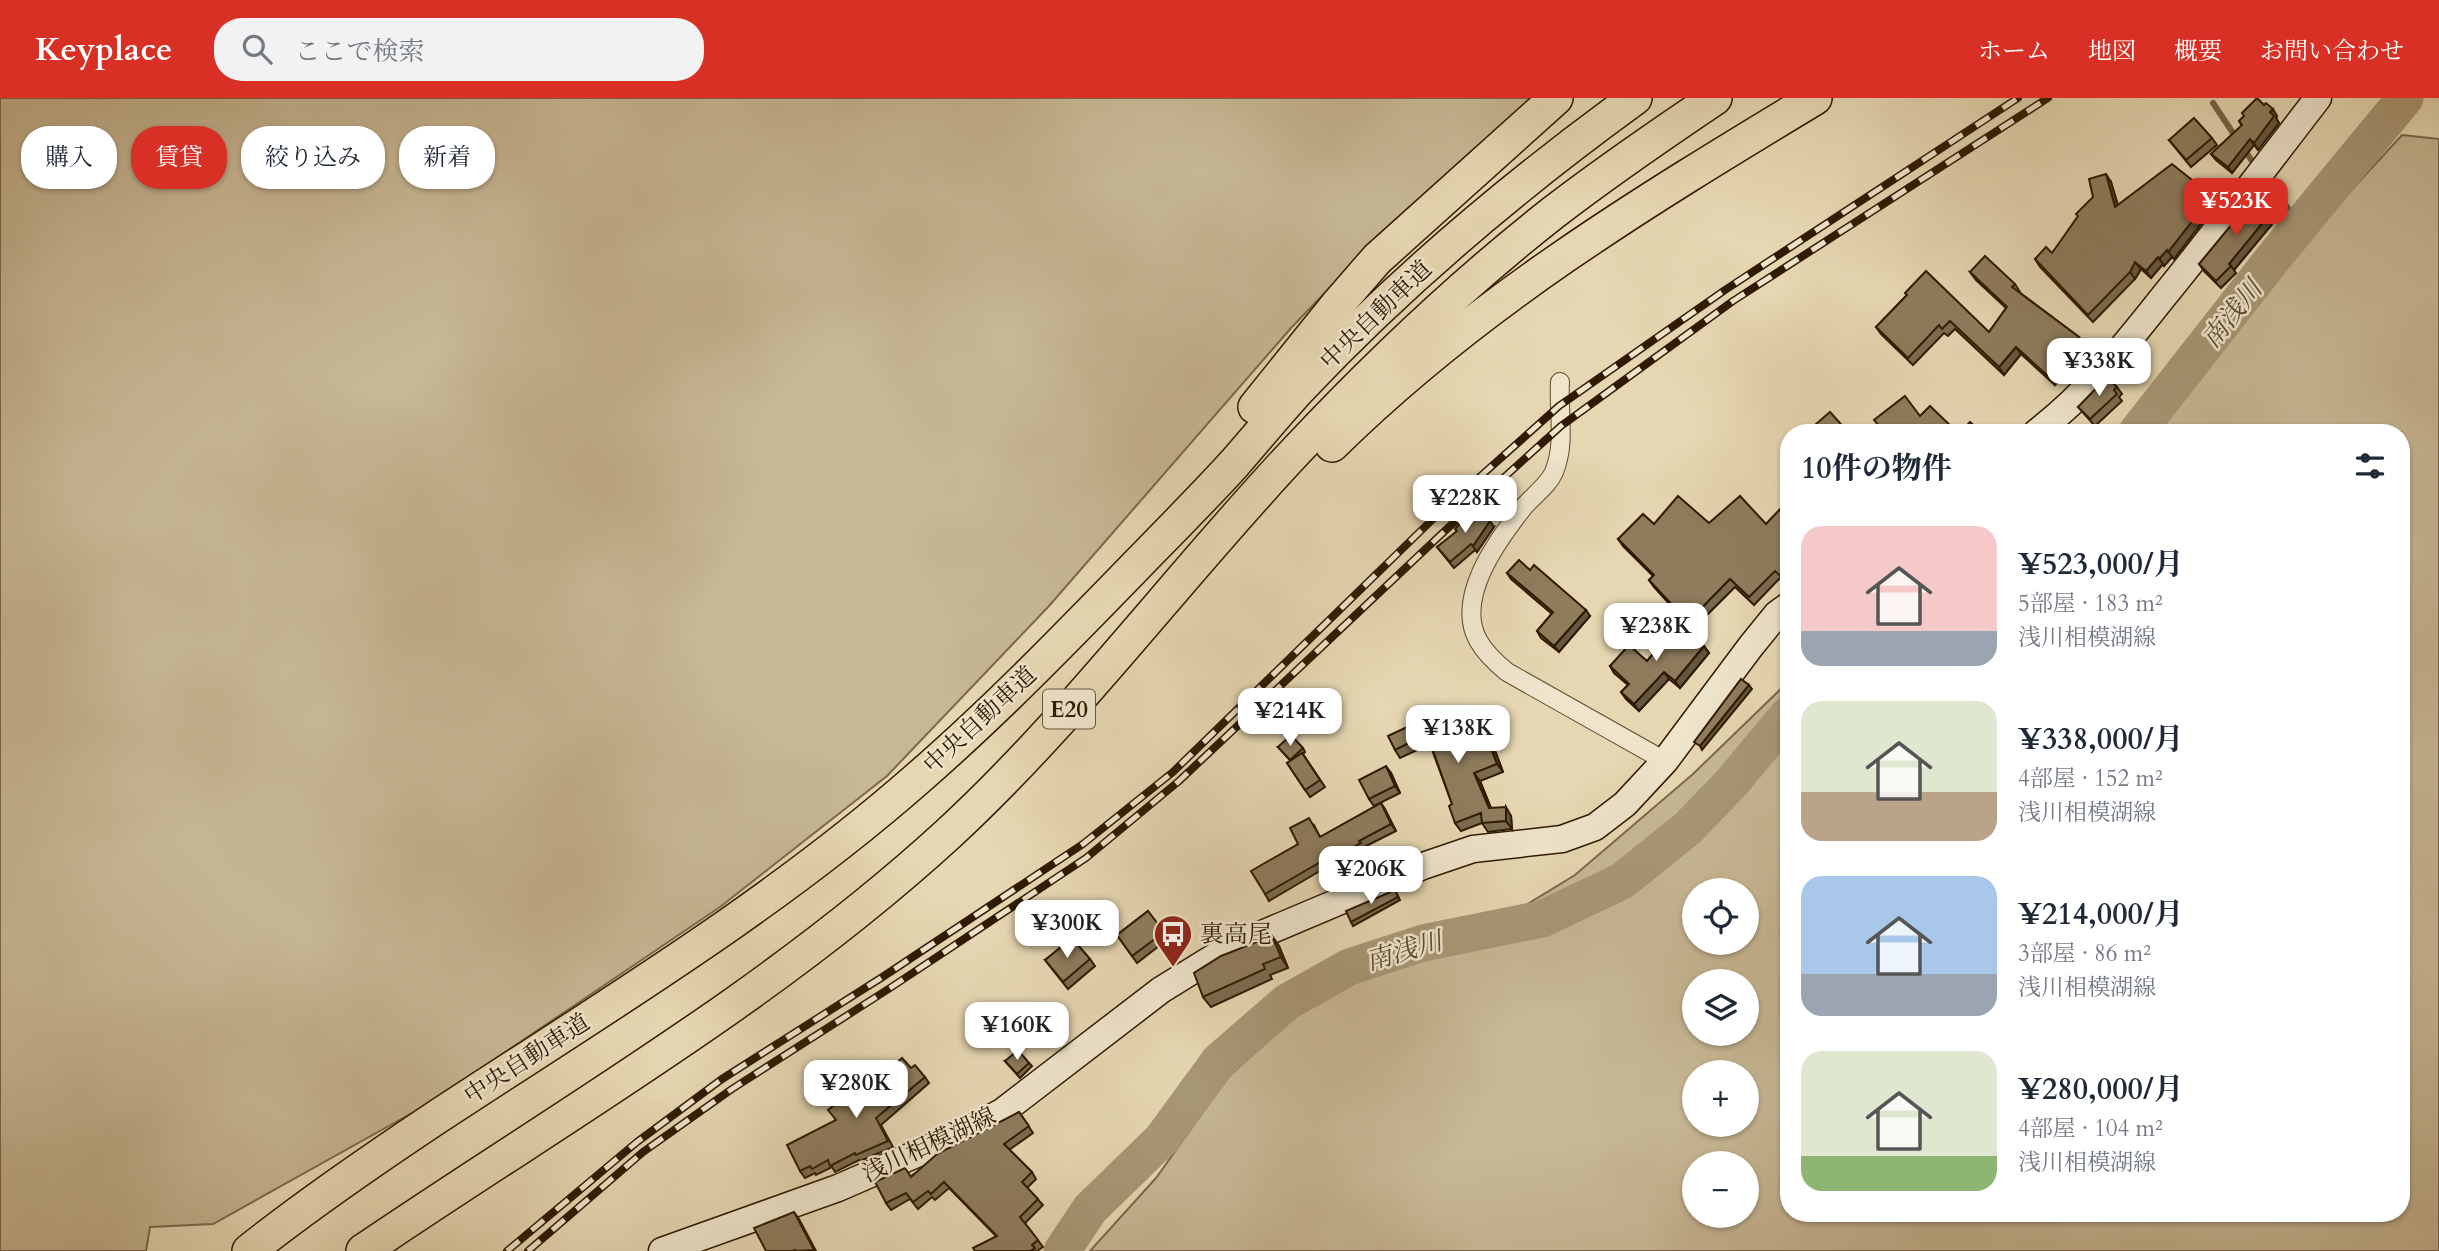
<!DOCTYPE html>
<html lang="ja">
<head>
<meta charset="utf-8">
<style>
	:root { --surface:#fff; --page:#f2f2f3; --text:#1f2937; --muted:#747a83; --accent:#d93025 }
	body { margin:0; font-family:Cardo,"Noto Serif JP",serif; background:var(--page); color:var(--text); height:100vh; display:flex; flex-direction:column; font-size:26px; white-space:nowrap }
	* { box-sizing:border-box; margin:0 }
	p { font-size:23px; color:var(--muted) }
	.icon { flex:none; width:38px; height:38px; fill:none; stroke:currentColor; stroke-width:2; stroke-linecap:round; stroke-linejoin:round }
	.map { position:relative; flex:1; overflow:hidden }
	.panel { position:absolute; left:1780px; top:326px; width:630px; height:798px; display:flex; flex-direction:column; background:var(--surface); border-radius:28px; box-shadow:0 2px 5px #0004 }
	.panel>* { flex:none }
	.hud { position:absolute; left:21px; top:28px; width:665px; height:63px; display:flex; gap:14px }
	.tools { position:absolute; left:1682px; top:780px; display:grid; gap:14px }
	.tools a { display:grid; place-items:center; width:77px; height:77px; border-radius:50%; background:var(--surface); box-shadow:0 2px 5px #0004; font-size:35px }
	.price { position:absolute; translate:-50% -60px; padding:0 16px; border-radius:14px; background:#fff; color:#222; font-size:23px; line-height:46px; filter:drop-shadow(0 2px 4px #0008) }
	.price::after { content:''; position:absolute; left:50%; top:42px; width:21px; height:16px; margin-left:-10px; background:inherit; clip-path:polygon(0 0,100% 0,50% 100%) }
	.price.selected { background:var(--accent); color:#fff }
	ul { padding:0; list-style:none }
	li { display:flex; align-items:center; gap:21px; height:175px; padding:0 21px }
	li span { display:grid; place-items:center; flex:none; width:196px; height:140px; border-radius:21px; color:#555 }
	li>.icon { margin-inline-start:auto }
	span .icon { width:84px; height:84px; fill:#fffc; stroke-width:1 }
	li b { font-size:30px }
	h2 { display:flex; justify-content:space-between; align-items:center; height:84px; padding:0 21px; font-size:30px }
	.pill { padding:0 24px; border-radius:28px; background:var(--surface); box-shadow:0 2px 5px #0004; font-size:24px; line-height:63px }
	.pill.selected { background:var(--accent); color:#fff }
	header { display:flex; align-items:center; gap:42px; box-sizing:border-box; height:98px; padding:0 35px; background:var(--accent); color:#fff }
	header strong { font-size:33px }
	nav { display:flex; gap:38px; margin-inline-start:auto; font-size:24px }
	.search { width:490px; height:63px; background:var(--page); display:flex; align-items:center; gap:18px; box-sizing:border-box; padding:0 24px; border-radius:28px; color:var(--muted); font-size:26px }
	.map>svg:first-child { display:block }
	.green { fill:#c7b794; stroke:#7b684a; stroke-width:2; fill-rule:evenodd }
	.lines { fill:none; stroke-linecap:round; stroke-linejoin:round }
	.stream { stroke:#786546; stroke-width:6 }
	.river { stroke:#a89775; stroke-width:37 }
	.minor-casing { stroke:#5d492c; stroke-width:20 }
	.secondary-casing { stroke:#2f1a00; stroke-width:29 }
	.motorway-casing { stroke:#2f1a00; stroke-width:36 }
	.minor { stroke:#efe5cd; stroke-width:18 }
	.secondary { stroke:#efe5cd; stroke-width:26 }
	.motorway { stroke:#e6d7b2; stroke-width:33 }
	.rail-casing { stroke:#2f1a00; stroke-width:8 }
	.rail { stroke:#efe5cd; stroke-width:5; stroke-dasharray:16; stroke-linecap:butt }
	.wall { fill:#7a6b50; stroke:#2f1a00; stroke-width:2 }
	.shaded-wall { fill:#635741; stroke:#2f1a00; stroke-width:2 }
	.building { fill:#8e7c5d; stroke:#2f1a00; stroke-width:2 }
	.labels { text-anchor:middle; dominant-baseline:central; stroke-width:5; stroke-linejoin:round; paint-order:stroke }
	.shield { fill:#efe5cd; stroke:#69573e; stroke-width:2 }
	.shield-label { font-size:23px; font-weight:bold; fill:#2f1a00 }
	.street-label { font-size:24px; fill:#2f1a00; stroke:#efe5cd }
	.poi-label { font-size:24px; fill:#2f1a00; stroke:#efe5cd; text-anchor:start }
	.water-label { font-size:26px; font-style:italic; fill:#5f4c2f; stroke:#efe5cd }
</style>
</head>
<body>
<header>
<strong>Keyplace</strong>
<div class="search"><svg class="icon" aria-label="search" viewBox="0 0 24 24"><circle cx="10" cy="10" r="6"/><path d="M15 15l6 6"/></svg>ここで検索</div>
<nav><a>ホーム</a><a>地図</a><a>概要</a><a>お問い合わせ</a></nav>
</header>
<div class="map">
<svg width="2439" height="1153" viewBox="0 0 2439 1153">
	<rect width="100%" height="100%" fill="#e6d7b2"/>
	<filter id="stains"><feTurbulence type="fractalNoise" baseFrequency=".00286" numOctaves="4"/><feColorMatrix values="0 0 0 0 .2 0 0 0 0 .09 0 0 0 0 .02 0 0 0 .5 -.17"/></filter>
	<radialGradient id="worn" r=".72"><stop offset=".6" stop-color="#630" stop-opacity="0"/><stop offset="1" stop-color="#630" stop-opacity=".3"/></radialGradient>
	<g class="green">
		<polygon points="0,0 1546,0 1387,130 1291,230 1049,508 887,678 720,809 430,1005 213,1126 150,1129 146,1153 0,1153"/>
		<path d="M 2402,37 L 2439,41 L 2439,1153 L 1090,1153 L 1156,1080 L 1228,979 L 1329,888 L 1451,853 L 1575,777 L 1693,676 L 1788,584 L 1788,1115 L 2401,1115 L 2401,334 L 2148,334 L 2247,206 ZM 1694,793 L 1746,793 L 1746,845 L 1694,845 ZM 1694,884 L 1746,884 L 1746,936 L 1694,936 ZM 1694,975 L 1746,975 L 1746,1027 L 1694,1027 ZM 1694,1066 L 1746,1066 L 1746,1118 L 1694,1118 Z"/>
	</g>
	<g class="lines">
		<g class="stream">
			<polyline points="2213,5 2237,41"/>
			<polyline points="2243,50 2257,70"/>
			<polyline points="2270,85 2301,129"/>
		</g>
		<g class="river">
			<polyline points="2137,334 2274,159 2405,0"/>
			<polyline points="1062,1153 1090,1111 1162,1041 1219,963 1287,904 1349,869 1423,845 1542,821 1622,783 1688,730 1733,683 1788,617"/>
		</g>
		<g class="minor-casing">
			<path id="minor" d="M 1560,284 C 1558,314 1566,345 1554,374 C 1548,388 1531,399 1522,411 C 1497,443 1455,500 1478,542 C 1485,555 1496,565 1507,574 L 1665,663"/>
		</g>
		<g class="secondary-casing">
			<g id="secondary">
				<path d="M 2037,334 C 2087,296 2125,247 2164,198 C 2217,133 2267,66 2318,0"/>
				<polyline points="662,1153 838,1090 953,1040 1002,1014 1161,892 1229,850 1423,768 1473,751 1562,741 1595,729 1625,706 1665,663 1751,548 1777,516 1788,508"/>
			</g>
		</g>
		<g class="motorway-casing">
			<g id="motorway">
				<polyline points="1255,309 1337,207 1377,161 1556,0"/>
				<path d="M 1332,347 C 1476,205 1643,104 1815,0"/>
				<path d="M 249,1153 C 308,1106 371,1063 434,1021 C 598,913 769,811 917,681 C 993,615 1062,544 1132,472 C 1166,437 1200,403 1233,367 C 1255,342 1276,316 1299,291 C 1401,183 1515,87 1635,0"/>
				<path d="M 363,1153 C 560,1019 770,899 947,737 C 1075,619 1178,478 1297,352 C 1377,267 1462,186 1554,114 C 1606,74 1660,37 1715,0"/>
			</g>
		</g>
		<use href="#minor" class="minor"/>
		<use href="#secondary" class="secondary"/>
		<use href="#motorway" class="motorway"/>
		<g class="rail-casing">
			<g id="rail">
				<polyline points="507,1153 637,1044 722,981 884,878 1083,746 1173,674 1436,418 1559,308 1725,192 2018,0"/>
				<polyline points="528,1153 643,1054 732,991 890,890 1086,760 1179,683 1449,429 1561,328 1733,203 2048,0"/>
			</g>
		</g>
		<use href="#rail" class="rail"/>
	</g>
	<g class="wall">
		<polygon points="2264,7 2277,18 2276,20 2279,25 2258,52 2254,47 2232,75 2216,62 2211,56 2242,28 2239,23 2244,18"/>
		<polygon points="2212,40 2217,47 2191,69 2169,42"/>
		<polygon points="2111,84 2118,107 2212,98 2217,105 2174,161 2172,159 2164,168 2163,166 2151,180 2141,171 2135,181 2093,224 2040,169 2035,161 2052,155"/>
		<polygon points="2273,112 2278,119 2234,172 2236,175 2221,190 2204,173 2199,166"/>
		<polygon points="1970,174 2015,186 2020,194 2019,194 2079,239 2084,246 2063,266 2068,273 2055,287 2021,256 2004,277 1955,231 1948,238 1944,235 1913,267 1881,236 1876,229 1907,197 1905,195 1989,234 2006,210 1976,182"/>
		<polygon points="2117,289 2122,296 2119,299 2122,303 2095,328 2078,309"/>
		<polygon points="1788,403 1788,488 1780,480 1754,507 1735,489 1689,535 1675,522 1670,514 1674,511 1654,489 1649,482 1653,478 1623,448 1618,441 1654,426 1709,425 1766,426"/>
		<polygon points="1494,429 1477,454 1475,452 1454,470 1437,449"/>
		<polygon points="1530,472 1590,518 1559,554 1541,540 1537,533 1552,516 1511,481 1507,475"/>
		<polygon points="1704,548 1709,555 1680,590 1669,581 1639,613 1626,601 1621,594 1628,587 1614,575 1610,568 1647,563"/>
		<polygon points="1426,620 1429,625 1452,624 1458,635 1482,626 1488,634 1503,674 1480,683 1491,710 1511,718 1512,731 1488,734 1482,725 1461,733 1455,725 1452,706 1430,646 1400,660 1395,652"/>
		<polygon points="1278,649 1303,650 1305,654 1303,656 1325,689 1310,699 1287,665 1291,663"/>
		<polygon points="1391,675 1400,695 1374,708 1369,701"/>
		<polygon points="1381,705 1396,733 1364,749 1365,751 1344,763 1342,760 1269,803 1265,796 1298,746 1314,727 1320,739"/>
		<polygon points="1395,792 1400,802 1353,828 1351,824"/>
		<polygon points="1148,813 1168,841 1137,865 1117,837"/>
		<polygon points="1272,838 1279,848 1288,870 1270,877 1272,881 1211,909 1203,899"/>
		<polygon points="1090,861 1095,868 1068,891 1045,862"/>
		<polygon points="1005,963 1029,965 1032,968 1020,980"/>
		<polygon points="911,970 925,979 929,985 881,1027 893,1049 860,1063 859,1062 835,1074 832,1069 816,1077 815,1075 805,1080 800,1073 835,1022 867,991"/>
		<polygon points="1019,1014 1033,1035 1009,1052 1032,1074 1036,1081 1027,1090 1043,1107 1025,1125 1043,1149 1037,1153 975,1153 996,1138 949,1090 935,1102 932,1099 918,1111 910,1101 891,1112 886,1105 911,1078"/>
	</g>
	<g class="shaded-wall">
		<polygon points="2273,11 2277,18 2276,20 2279,25 2258,52 2254,45"/>
		<polygon points="2250,41 2254,47 2232,75 2228,69"/>
		<polygon points="2106,76 2111,84 2120,116 2115,109"/>
		<polygon points="2212,98 2217,105 2174,161 2168,154"/>
		<polygon points="2273,112 2278,119 2234,172 2229,166"/>
		<polygon points="2167,152 2172,159 2164,168 2159,161"/>
		<polygon points="2158,159 2163,166 2151,180 2146,173"/>
		<polygon points="2135,164 2141,171 2135,181 2130,174"/>
		<polygon points="2016,249 2021,256 2004,277 1999,269"/>
		<polygon points="2063,265 2068,273 2055,287 2050,280"/>
		<polygon points="1490,423 1494,429 1477,454 1473,448"/>
		<polygon points="1586,512 1590,518 1559,554 1554,548"/>
		<polygon points="1704,548 1709,555 1680,590 1675,583"/>
		<polygon points="1664,574 1669,581 1639,613 1634,606"/>
		<polygon points="1749,587 1752,591 1702,652 1700,648"/>
		<polygon points="1482,626 1488,634 1503,674 1497,666"/>
		<polygon points="1386,668 1391,675 1400,695 1395,688"/>
		<polygon points="1474,675 1480,683 1494,718 1489,710"/>
		<polygon points="1381,705 1385,711 1396,733 1391,726"/>
		<polygon points="1506,709 1511,718 1512,731 1506,723"/>
		<polygon points="1272,838 1279,848 1288,870 1281,859"/>
		<polygon points="794,1114 799,1121 816,1153 815,1153"/>
	</g>
	<g class="building">
		<polygon points="2257,0 2264,7 2266,5 2273,11 2270,14 2274,18 2254,45 2250,41 2228,69 2211,56 2242,27 2239,23 2244,18 2242,15"/>
		<polygon points="2194,20 2212,40 2186,62 2169,42"/>
		<polygon points="2172,66 2212,98 2168,154 2167,152 2159,161 2158,159 2146,173 2135,164 2130,174 2088,217 2035,161 2046,149 2052,155 2078,118 2076,116 2093,99 2089,81 2106,76 2115,109"/>
		<polygon points="2256,97 2273,112 2229,166 2231,168 2216,183 2199,166"/>
		<polygon points="1985,158 2015,186 2012,189 2079,239 2057,259 2063,265 2050,280 2016,249 1999,269 1950,223 1942,231 1939,227 1908,260 1876,229 1907,197 1905,195 1926,173 1989,234 2007,209 1970,174"/>
		<polygon points="2107,279 2117,289 2114,292 2117,296 2090,321 2078,309"/>
		<polygon points="1905,298 1920,318 1930,308 1957,334 1884,334 1874,322"/>
		<polygon points="1830,314 1848,334 1823,334 1816,326"/>
		<polygon points="1970,324 1981,334 1961,334"/>
		<polygon points="1788,387 1788,397 1783,390"/>
		<polygon points="1678,398 1709,425 1740,398 1766,426 1788,403 1788,475 1783,480 1775,473 1749,499 1730,481 1684,528 1670,514 1675,510 1649,482 1654,477 1618,441 1643,416 1654,426"/>
		<polygon points="1476,409 1490,423 1473,448 1471,446 1450,464 1437,449 1457,433 1455,431"/>
		<polygon points="1519,462 1530,472 1534,467 1586,512 1554,548 1537,533 1553,514 1507,475"/>
		<polygon points="1677,527 1704,548 1675,583 1664,574 1634,606 1621,594 1629,586 1610,568 1629,547 1647,563"/>
		<polygon points="1741,581 1749,587 1700,648 1694,644"/>
		<polygon points="1446,616 1457,635 1482,626 1497,666 1474,675 1489,710 1506,709 1506,723 1482,725 1481,715 1455,725 1449,708 1452,706 1427,636 1395,652 1388,638 1426,620 1429,626"/>
		<polygon points="1291,637 1303,650 1290,662 1278,649"/>
		<polygon points="1302,655 1320,682 1305,692 1287,665"/>
		<polygon points="1386,668 1395,688 1369,701 1359,682"/>
		<polygon points="1381,705 1391,726 1359,743 1361,745 1339,757 1338,754 1265,796 1251,773 1298,746 1290,730 1309,720 1320,739"/>
		<polygon points="1395,792 1398,799 1351,824 1346,813"/>
		<polygon points="1148,813 1164,834 1132,858 1117,837"/>
		<polygon points="1272,838 1281,859 1263,866 1265,871 1203,899 1194,875 1221,858"/>
		<polygon points="1072,840 1090,861 1063,884 1045,862"/>
		<polygon points="1018,952 1029,965 1017,976 1005,963"/>
		<polygon points="902,960 911,970 915,967 925,979 876,1020 888,1043 856,1057 855,1055 830,1068 828,1062 812,1071 810,1068 800,1073 787,1047 836,1022 828,1012 862,985 867,991"/>
		<polygon points="1019,1014 1029,1028 1004,1046 1032,1074 1022,1084 1038,1101 1020,1119 1038,1142 1032,1147 1035,1150 1030,1153 975,1153 973,1150 997,1138 944,1084 931,1096 928,1093 913,1104 906,1095 886,1105 875,1084 905,1070 911,1079 937,1056"/>
		<polygon points="794,1114 814,1152 796,1153 795,1152 792,1153 766,1153 754,1130"/>
	</g>
	<defs>
		<g id="bus-pin" transform="scale(2.0125)"><path d="M0 17L-7.5 6A9.5 9.5 0 1 1 7.5 6Z" fill="#8f2418" stroke="#efe5cd"/><path d="M-5-6H5V4H4V6H2V4H-2V6H-4V4H-5ZM-3.5-4V0h7V-4ZM-3.5 1.2v1.5H-2V1.2ZM2 1.2v1.5H3.5V1.2Z" fill="#fff"/></g>
	</defs>
	<g fill-rule="evenodd">
		<use href="#bus-pin" x="1173" y="836"/>
	</g>
	<g class="labels">
		<rect class="shield" x="1043" y="591.5" width="52" height="39" rx="5"/>
		<g class="shield-label">
			<text x="1069" y="611">E20</text>
		</g>
		<g class="street-label">
			<text transform="translate(1376 217) rotate(-44)">中央自動車道</text>
			<text transform="translate(980 622) rotate(-43)">中央自動車道</text>
			<text transform="translate(527 961) rotate(-33)">中央自動車道</text>
			<text transform="translate(929 1047) rotate(-25)">浅川相模湖線</text>
		</g>
		<g class="poi-label">
			<text x="1200" y="836">裏高尾</text>
		</g>
		<g class="water-label">
			<text transform="translate(2232 216) rotate(-51)">南浅川</text>
			<text transform="translate(1404 853) rotate(-16)">南浅川</text>
		</g>
	</g>
	<rect width="100%" height="100%" filter="url(#stains)"/>
	<rect width="100%" height="100%" fill="url(#worn)"/>
</svg>
<div class="tools">
<a><svg class="icon" aria-label="locate" viewBox="0 0 24 24"><circle cx="12" cy="12" r="6"/><path d="M12 2v4M12 18v4M2 12h4M18 12h4"/></svg></a>
<a><svg class="icon" aria-label="layers" viewBox="0 0 24 24"><path d="M12 4l9 5-9 5-9-5zM3 14l9 5 9-5"/></svg></a>
<a>+</a>
<a>−</a>
</div>
<b class="price selected" style="left:2236px;top:140px">¥523K</b>
<b class="price" style="left:2099px;top:300px">¥338K</b>
<b class="price" style="left:1465px;top:437px">¥228K</b>
<b class="price" style="left:1656px;top:565px">¥238K</b>
<b class="price" style="left:1290px;top:650px">¥214K</b>
<b class="price" style="left:1458px;top:667px">¥138K</b>
<b class="price" style="left:1371px;top:808px">¥206K</b>
<b class="price" style="left:1067px;top:862px">¥300K</b>
<b class="price" style="left:1017px;top:964px">¥160K</b>
<b class="price" style="left:856px;top:1022px">¥280K</b>
<div class="hud">
<a class="pill">購入</a>
<a class="pill selected">賃貸</a>
<a class="pill">絞り込み</a>
<a class="pill">新着</a>
</div>
<section class="panel">
<h2>10件の物件<svg class="icon" aria-label="filters" viewBox="0 0 24 24"><path d="M4 7h16M4 17h16"/><circle cx="9" cy="7" r="2"/><circle cx="15" cy="17" r="2"/></svg></h2>
<ul>
<li><span style="background:linear-gradient(#f6c9c9 75%,#9aa5b1 0)"><svg class="icon" aria-label="home" viewBox="0 0 24 24"><path d="M3 11l9-7 9 7M6 9v11h12V9"/></svg></span><div><b>¥523,000/月</b><p>5部屋 · 183 m²</p><p>浅川相模湖線</p></div></li>
<li><span style="background:linear-gradient(#dfe7d0 65%,#b9a48a 0)"><svg class="icon" aria-label="home" viewBox="0 0 24 24"><path d="M3 11l9-7 9 7M6 9v11h12V9"/></svg></span><div><b>¥338,000/月</b><p>4部屋 · 152 m²</p><p>浅川相模湖線</p></div></li>
<li><span style="background:linear-gradient(#a9c7e8 70%,#9aa5b1 0)"><svg class="icon" aria-label="home" viewBox="0 0 24 24"><path d="M3 11l9-7 9 7M6 9v11h12V9"/></svg></span><div><b>¥214,000/月</b><p>3部屋 · 86 m²</p><p>浅川相模湖線</p></div></li>
<li><span style="background:linear-gradient(#dfe7d0 75%,#8fb573 0)"><svg class="icon" aria-label="home" viewBox="0 0 24 24"><path d="M3 11l9-7 9 7M6 9v11h12V9"/></svg></span><div><b>¥280,000/月</b><p>4部屋 · 104 m²</p><p>浅川相模湖線</p></div></li>
</ul>
</section>
</div>
</body>
</html>
